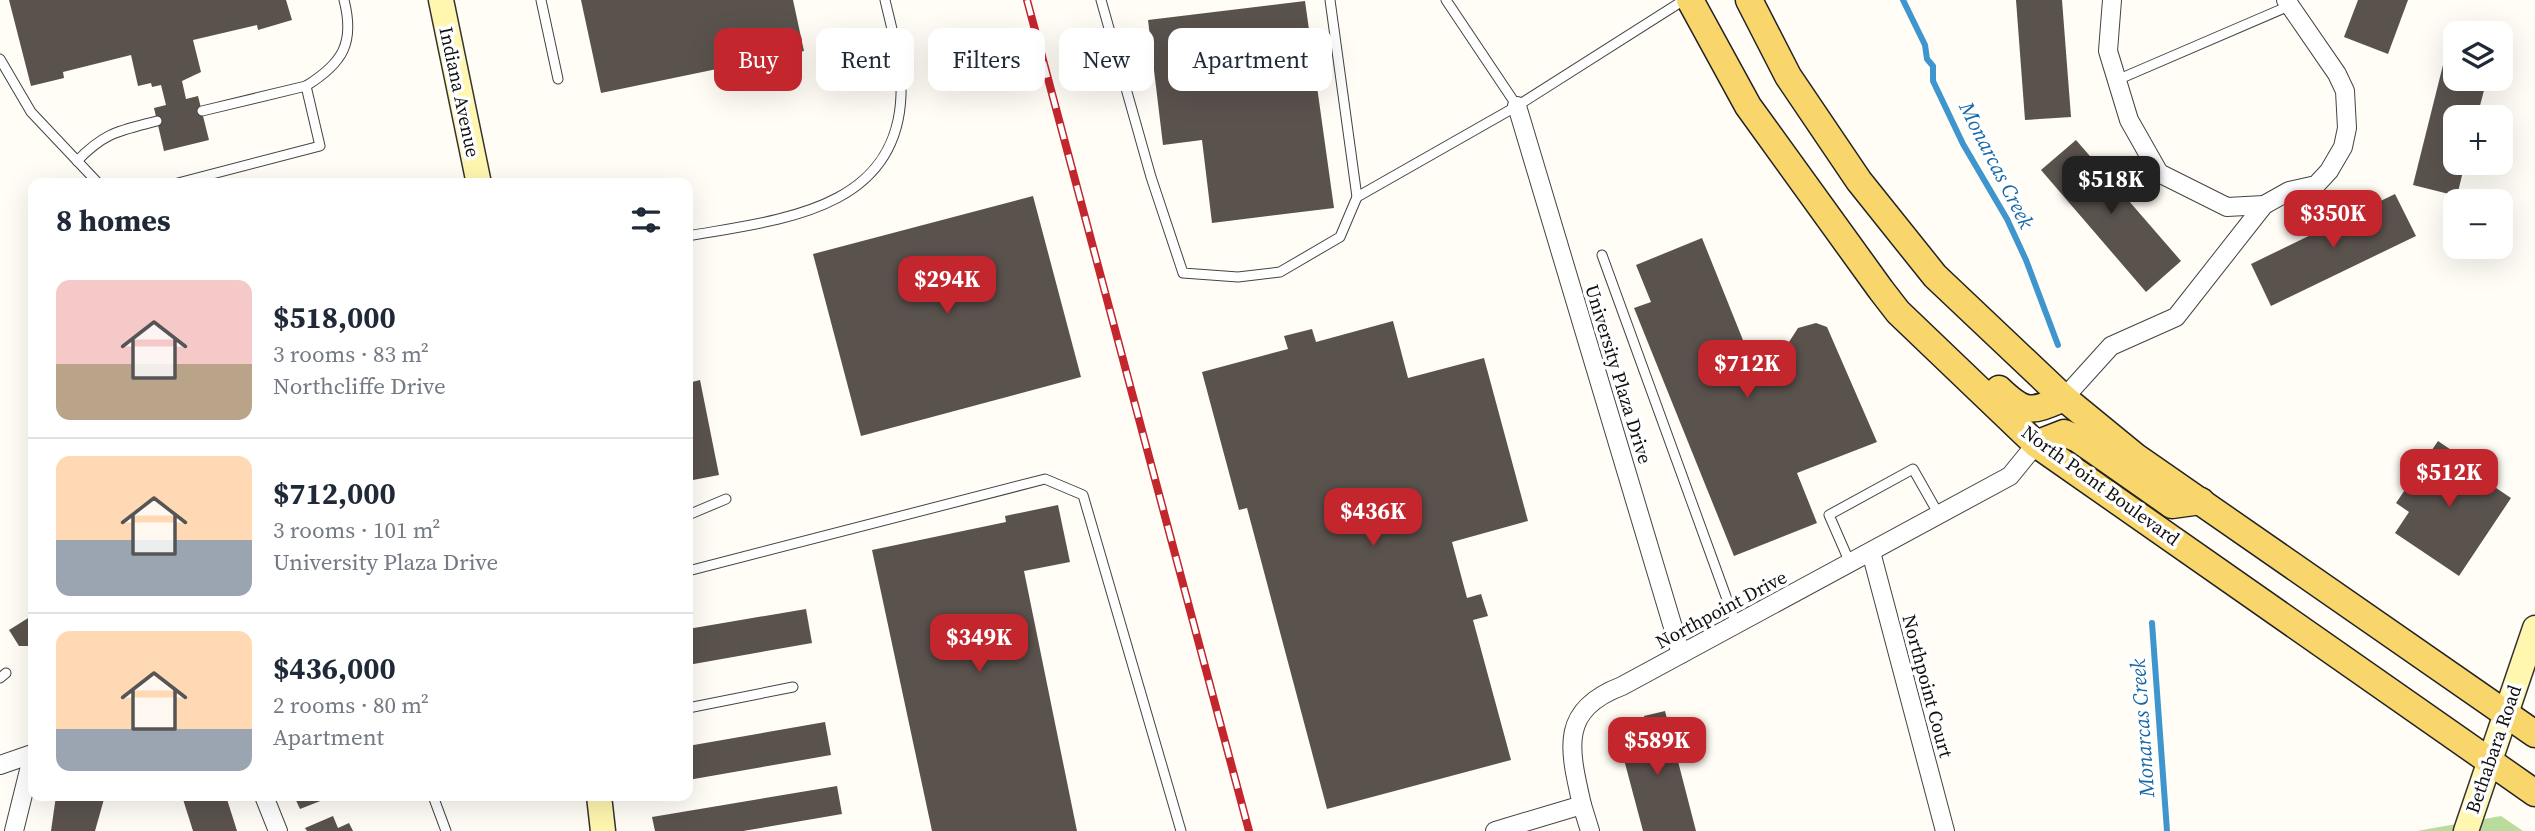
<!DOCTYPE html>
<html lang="en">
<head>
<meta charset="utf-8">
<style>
	:root { --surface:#fff; --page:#f6f6f7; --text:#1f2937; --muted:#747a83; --line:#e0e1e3; --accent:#c4262e }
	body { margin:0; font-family:"Source Serif 4",serif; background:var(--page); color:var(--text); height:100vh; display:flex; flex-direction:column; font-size:26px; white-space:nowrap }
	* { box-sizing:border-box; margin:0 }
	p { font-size:23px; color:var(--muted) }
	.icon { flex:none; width:38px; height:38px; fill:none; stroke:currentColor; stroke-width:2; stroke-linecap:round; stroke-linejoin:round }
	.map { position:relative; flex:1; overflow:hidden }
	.sheet { position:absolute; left:28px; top:178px; width:665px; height:623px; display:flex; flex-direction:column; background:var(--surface); border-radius:14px; box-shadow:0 7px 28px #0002 }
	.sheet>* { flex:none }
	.top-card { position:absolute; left:714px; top:28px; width:665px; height:63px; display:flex; gap:14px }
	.tools { position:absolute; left:2443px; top:21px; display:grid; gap:14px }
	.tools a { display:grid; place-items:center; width:70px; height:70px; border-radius:14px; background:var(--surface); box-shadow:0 7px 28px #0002; font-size:35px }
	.price { position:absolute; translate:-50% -60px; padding:0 16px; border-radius:14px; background:var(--accent); color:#fff; font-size:23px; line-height:46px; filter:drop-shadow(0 2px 4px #0008) }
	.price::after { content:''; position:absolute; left:50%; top:42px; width:21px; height:16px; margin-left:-10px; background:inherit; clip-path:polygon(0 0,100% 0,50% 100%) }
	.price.on { background:#222; color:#fff }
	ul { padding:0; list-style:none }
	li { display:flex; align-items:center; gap:21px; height:175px; padding:0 28px }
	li+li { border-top:2px solid var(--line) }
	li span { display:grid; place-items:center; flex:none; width:196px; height:140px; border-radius:14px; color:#555 }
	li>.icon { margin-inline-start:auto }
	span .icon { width:84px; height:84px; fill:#fffc; stroke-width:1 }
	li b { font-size:30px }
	h2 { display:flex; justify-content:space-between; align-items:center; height:84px; padding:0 28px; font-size:30px }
	.chip { padding:0 24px; border-radius:14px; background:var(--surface); box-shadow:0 7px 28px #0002; font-size:24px; line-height:63px }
	.chip.on { background:var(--accent); color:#fff }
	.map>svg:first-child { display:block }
	.forest { fill:#b9dc9c }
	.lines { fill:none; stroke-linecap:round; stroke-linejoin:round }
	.stream { stroke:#3f96cf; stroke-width:6 }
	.building { fill:#5a524d }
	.lane-casing { stroke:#444; stroke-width:11 }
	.street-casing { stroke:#444; stroke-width:20 }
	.secondary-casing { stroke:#333; stroke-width:27 }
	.primary-casing { stroke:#222; stroke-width:29 }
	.lane { stroke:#fff; stroke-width:9 }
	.street { stroke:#fff; stroke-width:18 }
	.secondary { stroke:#fff6b0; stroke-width:24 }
	.primary { stroke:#f9d66b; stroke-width:26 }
	.rail-casing { stroke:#c4262e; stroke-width:8 }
	.rail { stroke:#fff; stroke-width:5; stroke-dasharray:16; stroke-linecap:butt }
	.labels { text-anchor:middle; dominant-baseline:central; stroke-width:7; stroke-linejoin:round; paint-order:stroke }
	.street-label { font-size:19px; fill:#111; stroke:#fff }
	.water-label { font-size:21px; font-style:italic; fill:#1768a6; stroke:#fff }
</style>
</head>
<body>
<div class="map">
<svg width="2535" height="831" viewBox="0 0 2535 831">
	<rect width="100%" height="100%" fill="#fffdf5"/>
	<polygon class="forest" points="2501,816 2523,831 2417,831"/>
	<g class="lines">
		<g class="stream">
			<polyline points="1903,0 1925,45 1927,59 1933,66 1933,81 1963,144 2007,219 2026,260 2058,345"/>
			<polyline points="2152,623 2167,831"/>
		</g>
	</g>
	<g class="building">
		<polygon points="9,0 286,0 292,20 258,30 257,25 193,40 201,72 182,81 186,99 198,96 209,140 164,151 154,108 166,105 161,85 152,87 151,83 138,86 131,55 63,72 64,78 31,86"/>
		<polygon points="581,0 793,0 804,51 601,93"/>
		<polygon points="2016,0 2062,0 2071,117 2025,120"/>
		<polygon points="2358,0 2408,0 2388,54 2344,37"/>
		<polygon points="1305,1 1334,208 1212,223 1202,140 1163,145 1148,20"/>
		<polygon points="2452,29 2463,32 2455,33 2455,79 2487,79 2477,117 2455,117 2455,163 2465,163 2457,196 2413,185"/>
		<polygon points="2076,140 2181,261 2146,292 2041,170"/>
		<polygon points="2395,194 2416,236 2271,306 2251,264"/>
		<polygon points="1033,196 1081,377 861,436 813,254"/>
		<polygon points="1702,238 1755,370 1772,363 1768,352 1789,342 1798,328 1816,323 1827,327 1877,442 1797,473 1817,523 1734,556 1634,308 1651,302 1636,265"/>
		<polygon points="1393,321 1408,378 1484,358 1528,521 1452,542 1467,598 1481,594 1488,616 1473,620 1511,760 1327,809 1247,508 1239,510 1202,372 1288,349 1284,336 1312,329 1316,342"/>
		<polygon points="700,380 719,475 688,481 688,383"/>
		<polygon points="2438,441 2466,460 2462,465 2511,498 2459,576 2395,533 2409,512 2396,503"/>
		<polygon points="1058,505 1070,562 1024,571 1077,831 932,831 872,550 1006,522 1005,516"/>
		<polygon points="806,609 812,643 688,665 688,629"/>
		<polygon points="33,615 33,653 29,646 19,646 9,630"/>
		<polygon points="1665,711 1696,831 1643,831 1618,737 1647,729 1644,716"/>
		<polygon points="825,722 831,755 688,780 688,746"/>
		<polygon points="837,786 842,814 743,831 655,831 652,817"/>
		<polygon points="56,796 104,799 95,831 51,831"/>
		<polygon points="182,796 226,796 237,831 193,831"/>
		<polygon points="294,796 333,796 300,809"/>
		<polygon points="333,816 338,828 349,823 353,831 307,831 305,828"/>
	</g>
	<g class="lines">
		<g class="lane-casing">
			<g id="lane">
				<polyline points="541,0 558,79"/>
				<polyline points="1101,0 1151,177 1183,273 1238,277 1280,272 1340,237 1357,197"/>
				<polyline points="1330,0 1357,197 1517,106 1684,0"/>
				<polyline points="1446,0 1517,106"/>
				<polyline points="0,59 31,112 99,184"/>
				<polyline points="2117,80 2289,6"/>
				<polyline points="202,111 306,86"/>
				<path d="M 77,161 C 105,132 119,131 157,121"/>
				<path d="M 174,184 L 320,146 L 306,86 C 343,63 355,43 344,0"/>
				<path d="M 688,236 C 776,220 897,212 901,95 C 902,64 892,30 885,0"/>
				<polyline points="1602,255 1736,624"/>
				<polyline points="688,515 726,499"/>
				<polyline points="1850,563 1829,515 1913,469 1938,513"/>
				<polyline points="688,571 1045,479 1083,495 1181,831"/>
				<polyline points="0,678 6,673"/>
				<polyline points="688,708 793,687"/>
				<polyline points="433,796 446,831"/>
			</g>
		</g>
		<g class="street-casing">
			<g id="street">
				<polyline points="2112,0 2108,51 2129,120 2159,173 2227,207 2264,205"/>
				<polyline points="1517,106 1681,654"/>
				<polyline points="2064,398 2111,346 2176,317 2264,205 2289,191 2316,185 2329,171 2343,147 2347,128 2345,91 2337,74 2286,0"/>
				<polyline points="1871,552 1945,831"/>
				<polyline points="0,765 32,754"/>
				<polyline points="264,796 278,831"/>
				<polyline points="1582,805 1590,831"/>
				<polyline points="14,831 33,754"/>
				<path d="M 1495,831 L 1582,805 C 1569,748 1559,710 1622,686 L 2010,476 L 2036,444"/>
			</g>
		</g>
		<g class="secondary-casing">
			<g id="secondary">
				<polyline points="441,0 479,184"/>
				<polyline points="599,796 603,831"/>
				<polyline points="2466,831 2535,628"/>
			</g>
		</g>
		<g class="primary-casing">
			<g id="primary">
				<polyline points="1690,0 1748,106 1881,290 1898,312 2036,444 2535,793"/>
				<polyline points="1749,0 1788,76 1859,181 1935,276 2064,398 2136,457 2535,734"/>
				<path d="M 1999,389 C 2026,415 2031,412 2064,398"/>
				<polyline points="2036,444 2064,433 2078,439 2172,505 2201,501"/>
			</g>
		</g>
		<use href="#lane" class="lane"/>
		<use href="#street" class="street"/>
		<use href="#secondary" class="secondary"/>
		<use href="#primary" class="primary"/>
		<g class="rail-casing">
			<polyline id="rail" points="1027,0 1249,831"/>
		</g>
		<use href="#rail" class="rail"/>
	</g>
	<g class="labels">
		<g class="street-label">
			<text transform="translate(460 92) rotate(78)">Indiana Avenue</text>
			<text transform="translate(1619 374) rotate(73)">University Plaza Drive</text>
			<text transform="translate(2101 485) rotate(36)">North Point Boulevard</text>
			<text transform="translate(1721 609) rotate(-28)">Northpoint Drive</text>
			<text transform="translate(1928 686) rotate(75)">Northpoint Court</text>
			<text transform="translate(2493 749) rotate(-71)">Bethabara Road</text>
		</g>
		<g class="water-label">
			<text transform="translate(1997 165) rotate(63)">Monarcas Creek</text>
			<text transform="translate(2142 728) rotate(-94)">Monarcas Creek</text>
		</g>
	</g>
</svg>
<div class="tools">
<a><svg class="icon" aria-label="layers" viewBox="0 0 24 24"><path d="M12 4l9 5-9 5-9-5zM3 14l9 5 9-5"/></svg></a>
<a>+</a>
<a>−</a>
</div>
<b class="price on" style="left:2111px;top:216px">$518K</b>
<b class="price" style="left:2333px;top:250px">$350K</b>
<b class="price" style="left:947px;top:316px">$294K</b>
<b class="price" style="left:1747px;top:400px">$712K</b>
<b class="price" style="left:2449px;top:509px">$512K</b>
<b class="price" style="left:1373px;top:548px">$436K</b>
<b class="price" style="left:979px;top:674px">$349K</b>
<b class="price" style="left:1657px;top:777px">$589K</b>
<div class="top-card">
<a class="chip on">Buy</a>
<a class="chip">Rent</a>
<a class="chip">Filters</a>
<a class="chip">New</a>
<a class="chip">Apartment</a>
</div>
<section class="sheet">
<h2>8 homes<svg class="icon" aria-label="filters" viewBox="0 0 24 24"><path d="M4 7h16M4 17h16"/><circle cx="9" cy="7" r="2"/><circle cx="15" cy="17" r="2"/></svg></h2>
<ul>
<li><span style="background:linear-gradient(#f6c9c9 60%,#b9a48a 0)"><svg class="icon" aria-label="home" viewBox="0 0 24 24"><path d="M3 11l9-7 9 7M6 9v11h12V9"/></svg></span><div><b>$518,000</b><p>3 rooms · 83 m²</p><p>Northcliffe Drive</p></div></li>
<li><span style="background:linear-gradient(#ffd9b3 60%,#9aa5b1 0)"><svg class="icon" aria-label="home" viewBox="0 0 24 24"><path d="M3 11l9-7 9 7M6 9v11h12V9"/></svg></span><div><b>$712,000</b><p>3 rooms · 101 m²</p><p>University Plaza Drive</p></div></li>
<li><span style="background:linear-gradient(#ffd9b3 70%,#9aa5b1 0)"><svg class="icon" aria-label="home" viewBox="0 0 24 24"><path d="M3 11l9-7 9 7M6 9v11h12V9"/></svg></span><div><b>$436,000</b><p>2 rooms · 80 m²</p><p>Apartment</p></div></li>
</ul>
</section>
</div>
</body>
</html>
